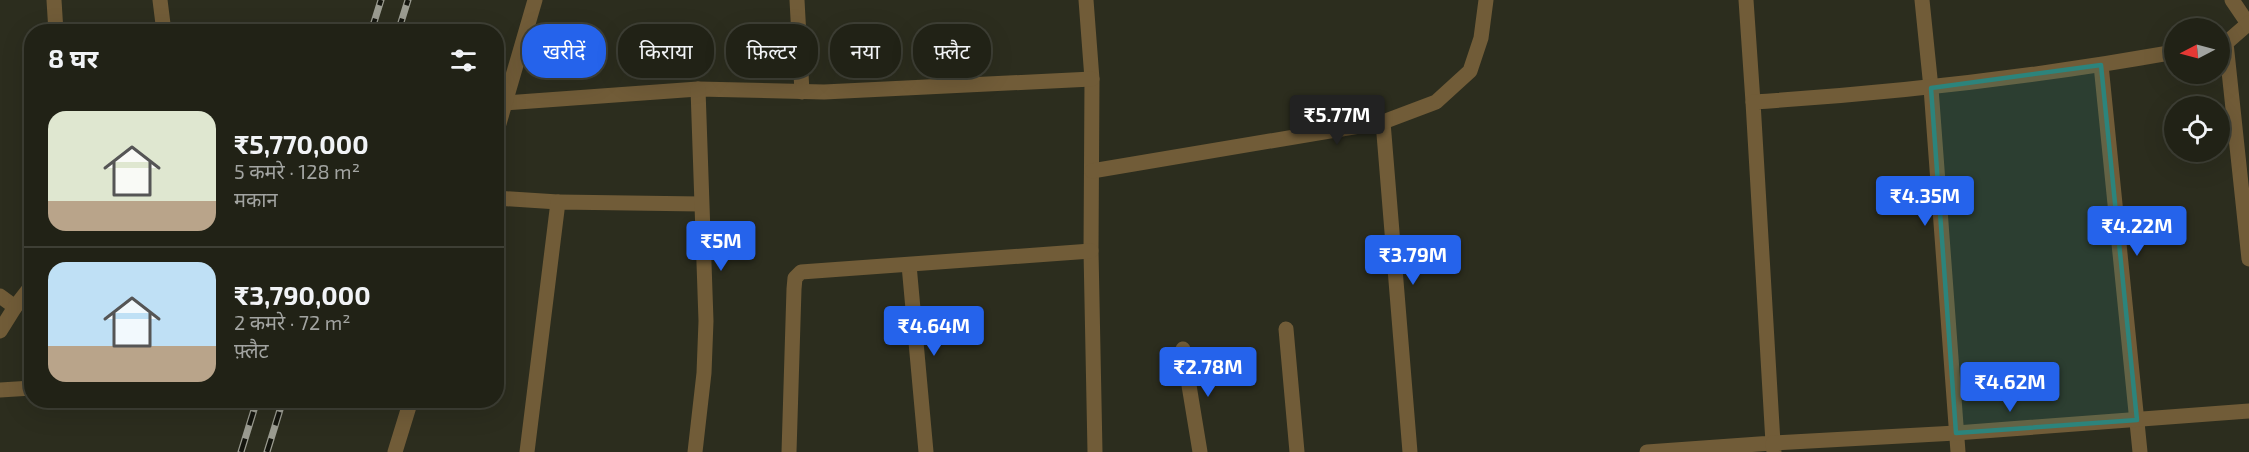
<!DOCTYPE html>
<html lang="hi">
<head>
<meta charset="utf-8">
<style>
	:root { --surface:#212216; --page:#292a1f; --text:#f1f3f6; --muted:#a2a4a1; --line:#3e3f35; --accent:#2563eb }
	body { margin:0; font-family:"Exo 2","Noto Sans Devanagari",sans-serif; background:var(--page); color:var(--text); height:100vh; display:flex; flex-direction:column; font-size:22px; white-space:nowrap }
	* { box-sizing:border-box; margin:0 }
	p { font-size:20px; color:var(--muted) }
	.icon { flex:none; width:33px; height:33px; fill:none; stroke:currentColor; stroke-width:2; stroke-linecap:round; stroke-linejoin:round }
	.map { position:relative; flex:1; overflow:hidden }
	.drawer { position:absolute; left:24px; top:24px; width:480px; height:384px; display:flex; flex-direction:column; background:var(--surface); border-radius:24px; box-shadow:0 6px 24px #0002,0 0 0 2px var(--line) }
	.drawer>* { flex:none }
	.banner { position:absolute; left:522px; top:24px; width:570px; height:54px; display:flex; gap:12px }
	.needle { width:39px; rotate:264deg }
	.fabs { position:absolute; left:2164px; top:18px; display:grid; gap:12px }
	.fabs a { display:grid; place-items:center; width:66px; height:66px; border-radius:50%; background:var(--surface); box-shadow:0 6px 24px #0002,0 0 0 2px var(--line); font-size:30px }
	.price { position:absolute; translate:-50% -51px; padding:0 14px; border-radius:6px; background:var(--accent); color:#fff; font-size:20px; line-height:39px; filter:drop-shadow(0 2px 3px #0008) }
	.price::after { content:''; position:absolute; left:50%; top:36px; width:18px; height:14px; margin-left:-9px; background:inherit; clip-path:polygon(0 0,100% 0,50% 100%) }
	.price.selected { background:#222; color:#fff }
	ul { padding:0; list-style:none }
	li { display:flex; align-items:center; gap:18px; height:150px; padding:0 24px }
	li+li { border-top:2px solid var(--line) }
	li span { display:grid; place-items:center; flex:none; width:168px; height:120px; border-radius:18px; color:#555 }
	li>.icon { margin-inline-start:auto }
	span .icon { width:72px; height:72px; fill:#fffc; stroke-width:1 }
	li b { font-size:26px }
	h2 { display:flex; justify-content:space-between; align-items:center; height:72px; padding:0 24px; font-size:26px }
	.chip { padding:0 21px; border-radius:24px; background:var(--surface); box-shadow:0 6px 24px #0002,0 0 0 2px var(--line); font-size:21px; line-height:54px }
	.chip.selected { background:var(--accent); color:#fff }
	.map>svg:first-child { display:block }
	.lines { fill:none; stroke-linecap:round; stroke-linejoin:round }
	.street { stroke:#715c38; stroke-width:15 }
	.rail-casing { stroke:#9b9c91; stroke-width:7 }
	.rail { stroke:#14150e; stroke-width:4.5; stroke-dasharray:14; stroke-linecap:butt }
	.marked { fill:#2c847c; fill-opacity:0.2; stroke:#2c847c; stroke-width:4.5; stroke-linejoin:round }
</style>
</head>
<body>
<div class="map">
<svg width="2249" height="452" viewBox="0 0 2249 452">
	<rect width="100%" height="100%" fill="#2c2d1e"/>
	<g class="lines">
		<g class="street">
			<polyline points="54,0 56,32"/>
			<polyline points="160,0 164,32"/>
			<polyline points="797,0 802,92"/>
			<polyline points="1086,0 1092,79 1091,251 1095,452"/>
			<polyline points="1746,0 1753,102"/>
			<polyline points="1922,0 1931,88 1958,452"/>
			<polyline points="2232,0 2249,25"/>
			<polyline points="2249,23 2226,43 2249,259"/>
			<polyline points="2101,65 2140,452"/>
			<polyline points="506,103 698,89 824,92 1092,79"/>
			<polyline points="1383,122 1410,452"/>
			<polyline points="496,134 535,0"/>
			<polyline points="1092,171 1383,122 1436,102 1470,71 1481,38 1486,0"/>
			<polyline points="496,198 558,202"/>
			<polyline points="909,265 926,452"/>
			<polyline points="0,296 15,307"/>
			<polyline points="1286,329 1297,452"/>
			<polyline points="0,331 15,307 32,285"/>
			<polyline points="1183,349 1200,452"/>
			<polyline points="0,390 32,388"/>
			<polyline points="395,452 411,400"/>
			<polyline points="527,452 558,202 701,204"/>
			<polyline points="695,452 704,373 706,321 698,89"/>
			<polyline points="789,452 794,289 795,278 801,272 1091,251"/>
			<path d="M 1647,452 L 1773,443 L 1753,102 C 1895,93 2035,77 2175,52"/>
			<polyline points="1774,452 1773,443 1956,433 2249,411"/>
		</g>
		<g class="rail-casing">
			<g id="rail">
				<polyline points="371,32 381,0"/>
				<polyline points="398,32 408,0"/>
				<polyline points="241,452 257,400"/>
				<polyline points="267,452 283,400"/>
			</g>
		</g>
		<use href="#rail" class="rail"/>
	</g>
	<path class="marked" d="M 2101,65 L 2137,420 L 1956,433 L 1931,88 Z"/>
</svg>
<div class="fabs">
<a><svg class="needle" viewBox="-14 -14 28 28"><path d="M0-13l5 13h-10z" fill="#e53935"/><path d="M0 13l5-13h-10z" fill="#a2a4a1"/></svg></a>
<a><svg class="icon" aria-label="locate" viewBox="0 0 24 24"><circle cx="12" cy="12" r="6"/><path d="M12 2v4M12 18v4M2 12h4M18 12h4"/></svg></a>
</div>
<b class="price selected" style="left:1337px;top:146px">₹5.77M</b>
<b class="price" style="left:1925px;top:227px">₹4.35M</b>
<b class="price" style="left:2137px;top:257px">₹4.22M</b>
<b class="price" style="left:721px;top:272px">₹5M</b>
<b class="price" style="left:1413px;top:286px">₹3.79M</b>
<b class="price" style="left:934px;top:357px">₹4.64M</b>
<b class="price" style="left:1208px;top:398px">₹2.78M</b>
<b class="price" style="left:2010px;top:413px">₹4.62M</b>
<div class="banner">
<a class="chip selected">खरीदें</a>
<a class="chip">किराया</a>
<a class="chip">फ़िल्टर</a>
<a class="chip">नया</a>
<a class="chip">फ़्लैट</a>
</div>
<section class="drawer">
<h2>8 घर<svg class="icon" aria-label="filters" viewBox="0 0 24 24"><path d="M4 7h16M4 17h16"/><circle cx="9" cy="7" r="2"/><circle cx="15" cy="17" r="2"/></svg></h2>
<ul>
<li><span style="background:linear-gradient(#dfe7d0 75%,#b9a48a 0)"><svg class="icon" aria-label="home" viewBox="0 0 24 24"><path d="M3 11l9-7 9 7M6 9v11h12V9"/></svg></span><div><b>₹5,770,000</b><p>5 कमरे · 128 m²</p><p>मकान</p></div></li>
<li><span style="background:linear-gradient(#bfe0f5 70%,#b9a48a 0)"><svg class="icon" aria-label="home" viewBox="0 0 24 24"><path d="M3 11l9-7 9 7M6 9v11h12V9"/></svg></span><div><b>₹3,790,000</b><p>2 कमरे · 72 m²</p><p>फ़्लैट</p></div></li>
</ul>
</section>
</div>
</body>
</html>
